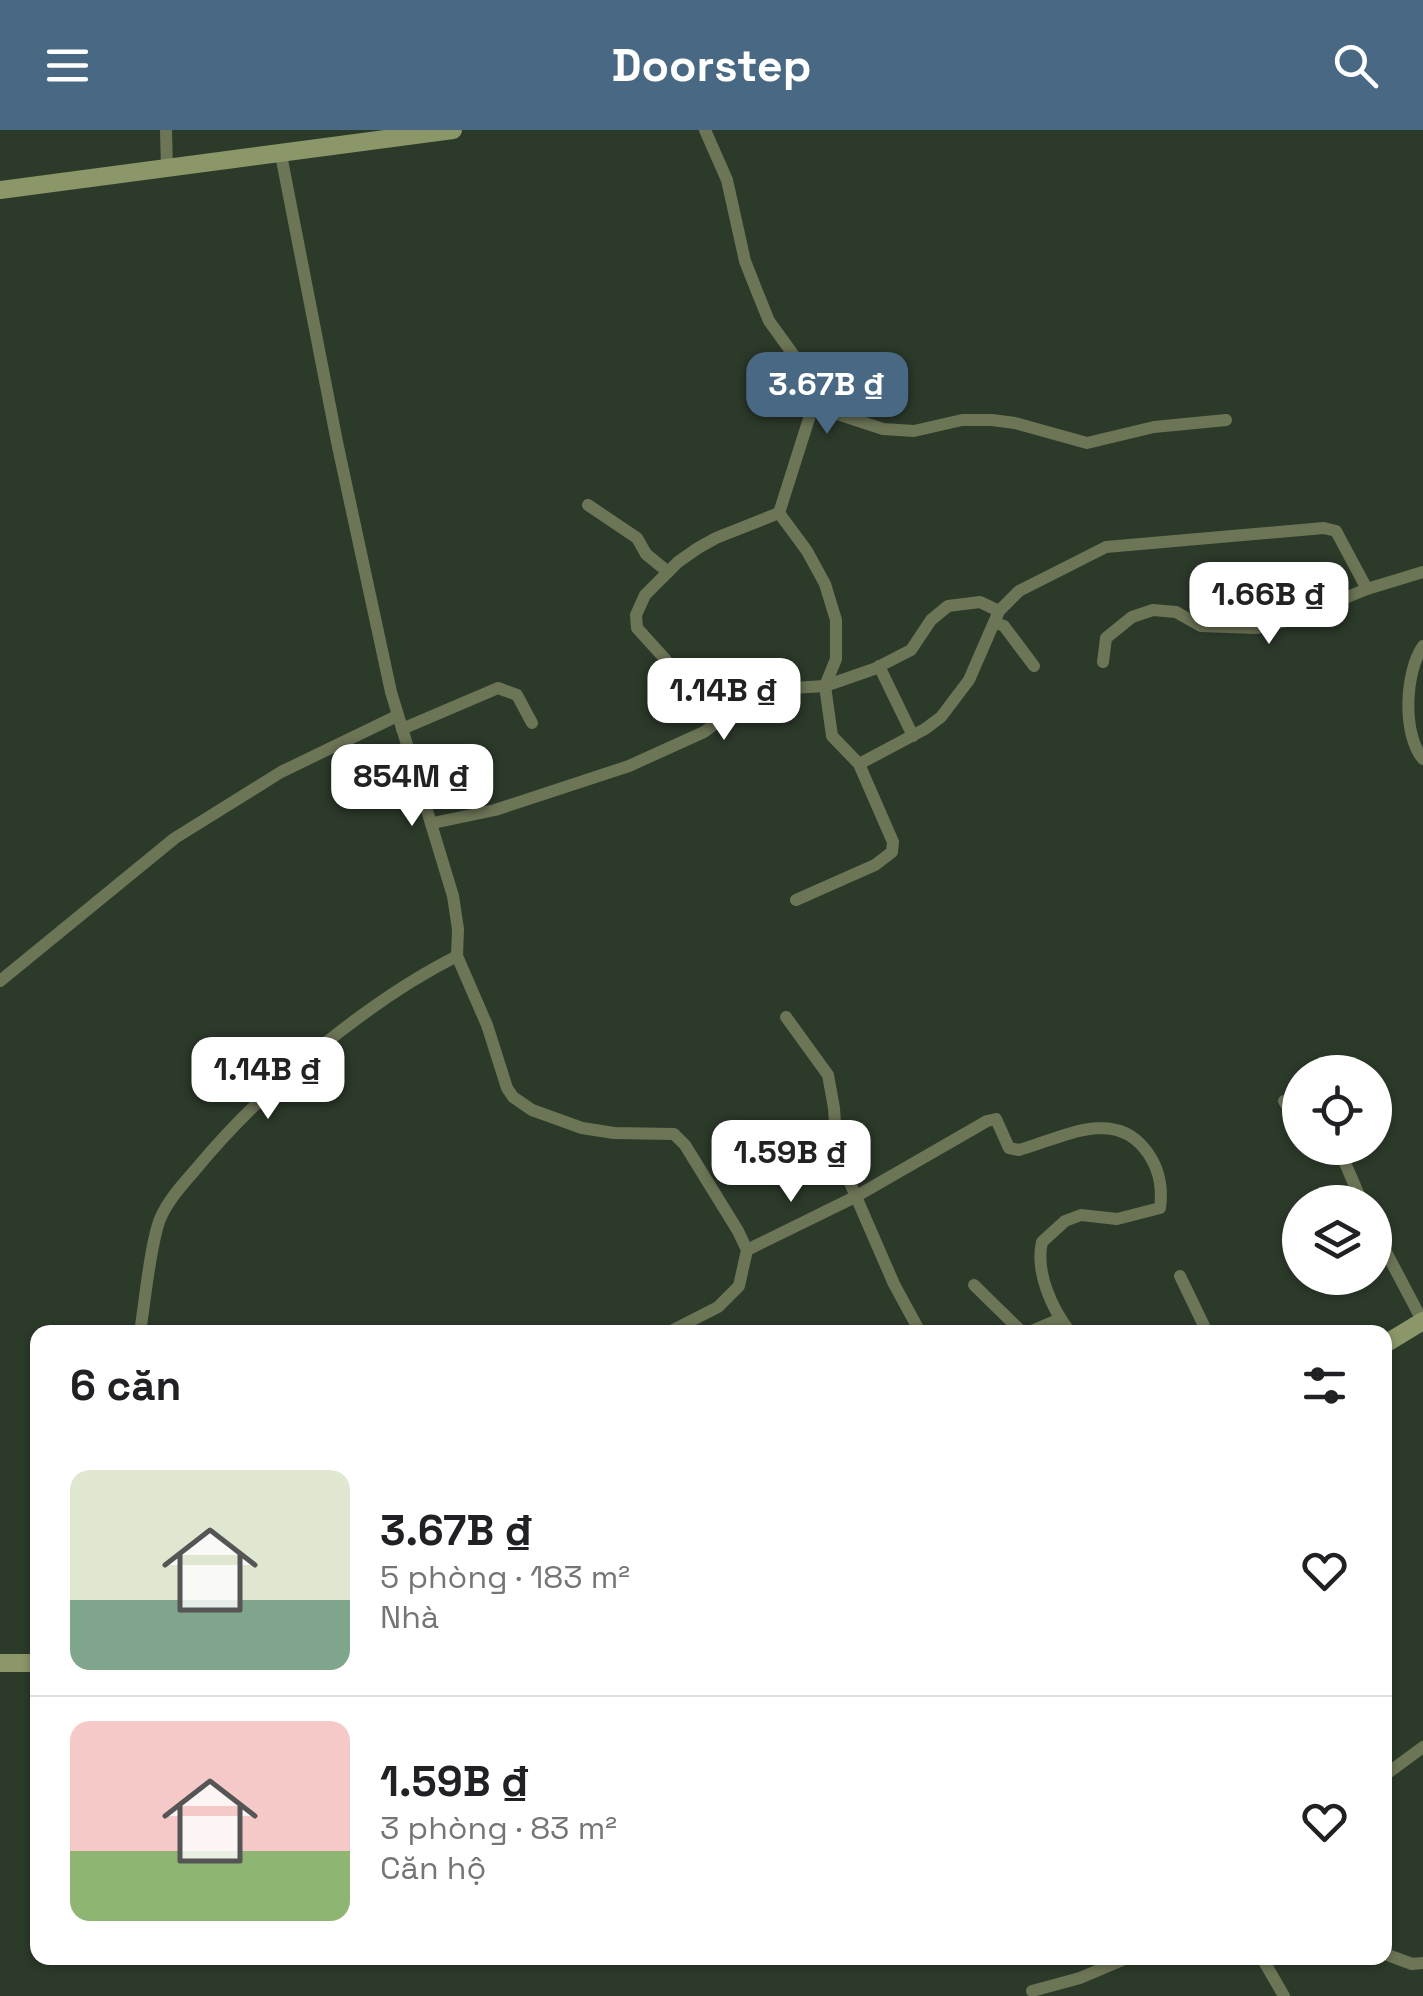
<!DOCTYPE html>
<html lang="vi">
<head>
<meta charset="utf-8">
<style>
	:root { --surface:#fff; --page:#f2f2f2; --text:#202124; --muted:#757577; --line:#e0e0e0; --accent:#486883 }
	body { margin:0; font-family:"Space Grotesk",sans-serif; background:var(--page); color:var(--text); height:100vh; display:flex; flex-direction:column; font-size:38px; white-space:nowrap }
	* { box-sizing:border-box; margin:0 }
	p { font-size:32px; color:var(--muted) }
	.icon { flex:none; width:55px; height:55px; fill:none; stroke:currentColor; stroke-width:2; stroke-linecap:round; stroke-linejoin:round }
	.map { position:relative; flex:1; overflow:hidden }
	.panel { position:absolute; left:30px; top:1195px; width:1362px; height:640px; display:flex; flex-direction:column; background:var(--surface); border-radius:20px; box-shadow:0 2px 8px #0004 }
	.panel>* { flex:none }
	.fabs { position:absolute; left:1282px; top:925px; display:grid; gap:20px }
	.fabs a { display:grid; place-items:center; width:110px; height:110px; border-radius:50%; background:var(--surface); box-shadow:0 2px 8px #0004; font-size:50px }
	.price { position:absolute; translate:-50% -85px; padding:0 22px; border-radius:20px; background:#fff; color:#222; font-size:32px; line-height:65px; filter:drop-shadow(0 2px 5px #0008) }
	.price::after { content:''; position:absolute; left:50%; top:60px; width:30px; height:22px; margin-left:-15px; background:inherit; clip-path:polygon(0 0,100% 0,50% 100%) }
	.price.on { background:var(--accent); color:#fff }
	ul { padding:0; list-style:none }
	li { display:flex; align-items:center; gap:30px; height:250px; padding:0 40px }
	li+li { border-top:2px solid var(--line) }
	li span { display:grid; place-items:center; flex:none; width:280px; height:200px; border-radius:20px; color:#555 }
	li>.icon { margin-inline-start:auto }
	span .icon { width:120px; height:120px; fill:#fffc; stroke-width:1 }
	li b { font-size:42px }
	h2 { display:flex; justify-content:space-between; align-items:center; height:120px; padding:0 40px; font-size:42px }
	header { display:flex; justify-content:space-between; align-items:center; height:130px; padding:0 40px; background:var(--accent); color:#fff; font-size:45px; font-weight:700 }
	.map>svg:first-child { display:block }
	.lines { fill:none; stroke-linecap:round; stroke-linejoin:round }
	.street { stroke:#6d7557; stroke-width:12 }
	.secondary { stroke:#8b9769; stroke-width:18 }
</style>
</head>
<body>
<header><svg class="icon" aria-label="menu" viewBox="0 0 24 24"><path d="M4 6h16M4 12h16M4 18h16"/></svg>Doorstep<svg class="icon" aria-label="search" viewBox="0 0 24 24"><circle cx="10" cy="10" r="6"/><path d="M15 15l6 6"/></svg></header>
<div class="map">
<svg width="1423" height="1866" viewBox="0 0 1423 1866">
	<rect width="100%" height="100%" fill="#2c3a2a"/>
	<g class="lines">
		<g class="street">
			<polyline points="166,0 167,39"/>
			<polyline points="705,0 727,50 745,131 758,164 769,191 795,227 813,276 779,383 807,421 825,454 836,490 836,529 825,556 832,606 859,634 893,712 892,722 875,735 796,770"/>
			<polyline points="281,25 337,312 391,562 453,766 458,799 457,826 487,895 507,958 513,967 532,980 582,998 614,1003 674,1004 685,1015 738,1101 747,1120 739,1156 718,1177 669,1202"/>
			<polyline points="813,276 883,299 914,301 962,290 992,290 1015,293 1087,313 1154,297 1226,290"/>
			<polyline points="588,375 637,408 646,424 668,442"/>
			<polyline points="996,493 1004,496 1034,536"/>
			<path d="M 1423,516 C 1405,542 1402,604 1423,629"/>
			<polyline points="666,530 637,498 636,485 645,465 678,432 698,418 716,408 779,383"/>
			<polyline points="1103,532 1106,508 1132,487 1153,480 1176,482 1201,496 1257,498 1291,490 1367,459 1423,442"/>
			<polyline points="879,536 913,606"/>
			<polyline points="402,599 498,558 517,565 532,593"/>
			<polyline points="859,634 925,599 941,587 969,550 999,481 1019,461 1106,417 1324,398 1336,401 1367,459"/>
			<polyline points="433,693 495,680 629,636 704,602 746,571 792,558 825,556 874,539 911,520 931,490 948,476 980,472 999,481"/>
			<polyline points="0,851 175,708 281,642 397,586"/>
			<polyline points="786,887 828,945 834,978 837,1023 894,1154 920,1202"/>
			<polyline points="1322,941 1323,942"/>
			<polyline points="1284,971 1300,996"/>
			<polyline points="1330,1018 1345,1033 1362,1072"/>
			<polyline points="1375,1101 1423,1192"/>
			<path d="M 747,1120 L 855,1067 L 987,991 L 996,989 L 1009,1018 L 1019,1020 C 1059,1009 1112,978 1144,1018 C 1159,1036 1163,1056 1160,1078 L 1117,1089 L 1081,1085 L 1065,1091 L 1042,1112 C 1035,1142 1052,1179 1070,1202"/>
			<polyline points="1180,1146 1207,1202"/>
			<polyline points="974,1155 1022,1202"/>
			<path d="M 140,1202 C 145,1172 150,1115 160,1089 C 168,1070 183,1054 196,1039 C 261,960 366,872 457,826"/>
			<polyline points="1029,1202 1060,1189"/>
			<polyline points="1385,1645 1423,1617"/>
			<polyline points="1385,1824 1412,1834 1423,1833"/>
			<polyline points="1262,1828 1284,1866"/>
			<polyline points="1032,1861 1080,1848 1127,1828"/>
		</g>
		<g class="secondary">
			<polyline points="0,60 453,0"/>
			<polyline points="1385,1214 1423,1191"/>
			<polyline points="0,1533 38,1533"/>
		</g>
	</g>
</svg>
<div class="fabs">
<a><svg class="icon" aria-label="locate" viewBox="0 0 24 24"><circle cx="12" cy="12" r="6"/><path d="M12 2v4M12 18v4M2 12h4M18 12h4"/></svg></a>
<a><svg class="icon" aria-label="layers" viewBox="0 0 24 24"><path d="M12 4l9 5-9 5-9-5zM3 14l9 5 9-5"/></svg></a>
</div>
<b class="price on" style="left:827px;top:307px">3.67B ₫</b>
<b class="price" style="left:1269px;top:517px">1.66B ₫</b>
<b class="price" style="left:724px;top:613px">1.14B ₫</b>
<b class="price" style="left:412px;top:699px">854M ₫</b>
<b class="price" style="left:268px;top:992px">1.14B ₫</b>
<b class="price" style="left:791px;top:1075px">1.59B ₫</b>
<section class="panel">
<h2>6 căn<svg class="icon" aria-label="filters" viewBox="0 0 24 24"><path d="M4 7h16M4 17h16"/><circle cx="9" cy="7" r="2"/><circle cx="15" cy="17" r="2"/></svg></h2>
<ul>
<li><span style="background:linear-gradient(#dfe7d0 65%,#7fa58c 0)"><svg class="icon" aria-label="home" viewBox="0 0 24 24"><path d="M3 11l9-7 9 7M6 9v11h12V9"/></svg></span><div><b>3.67B ₫</b><p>5 phòng · 183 m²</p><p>Nhà</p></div><svg class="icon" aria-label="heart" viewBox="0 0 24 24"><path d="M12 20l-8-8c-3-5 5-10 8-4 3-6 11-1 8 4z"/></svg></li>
<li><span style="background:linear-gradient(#f6c9c9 65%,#8fb573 0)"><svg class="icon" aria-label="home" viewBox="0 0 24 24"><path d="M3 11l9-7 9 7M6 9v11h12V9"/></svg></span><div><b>1.59B ₫</b><p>3 phòng · 83 m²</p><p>Căn hộ</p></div><svg class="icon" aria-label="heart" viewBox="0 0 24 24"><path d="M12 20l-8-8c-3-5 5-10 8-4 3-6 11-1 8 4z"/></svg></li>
</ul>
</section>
</div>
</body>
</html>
